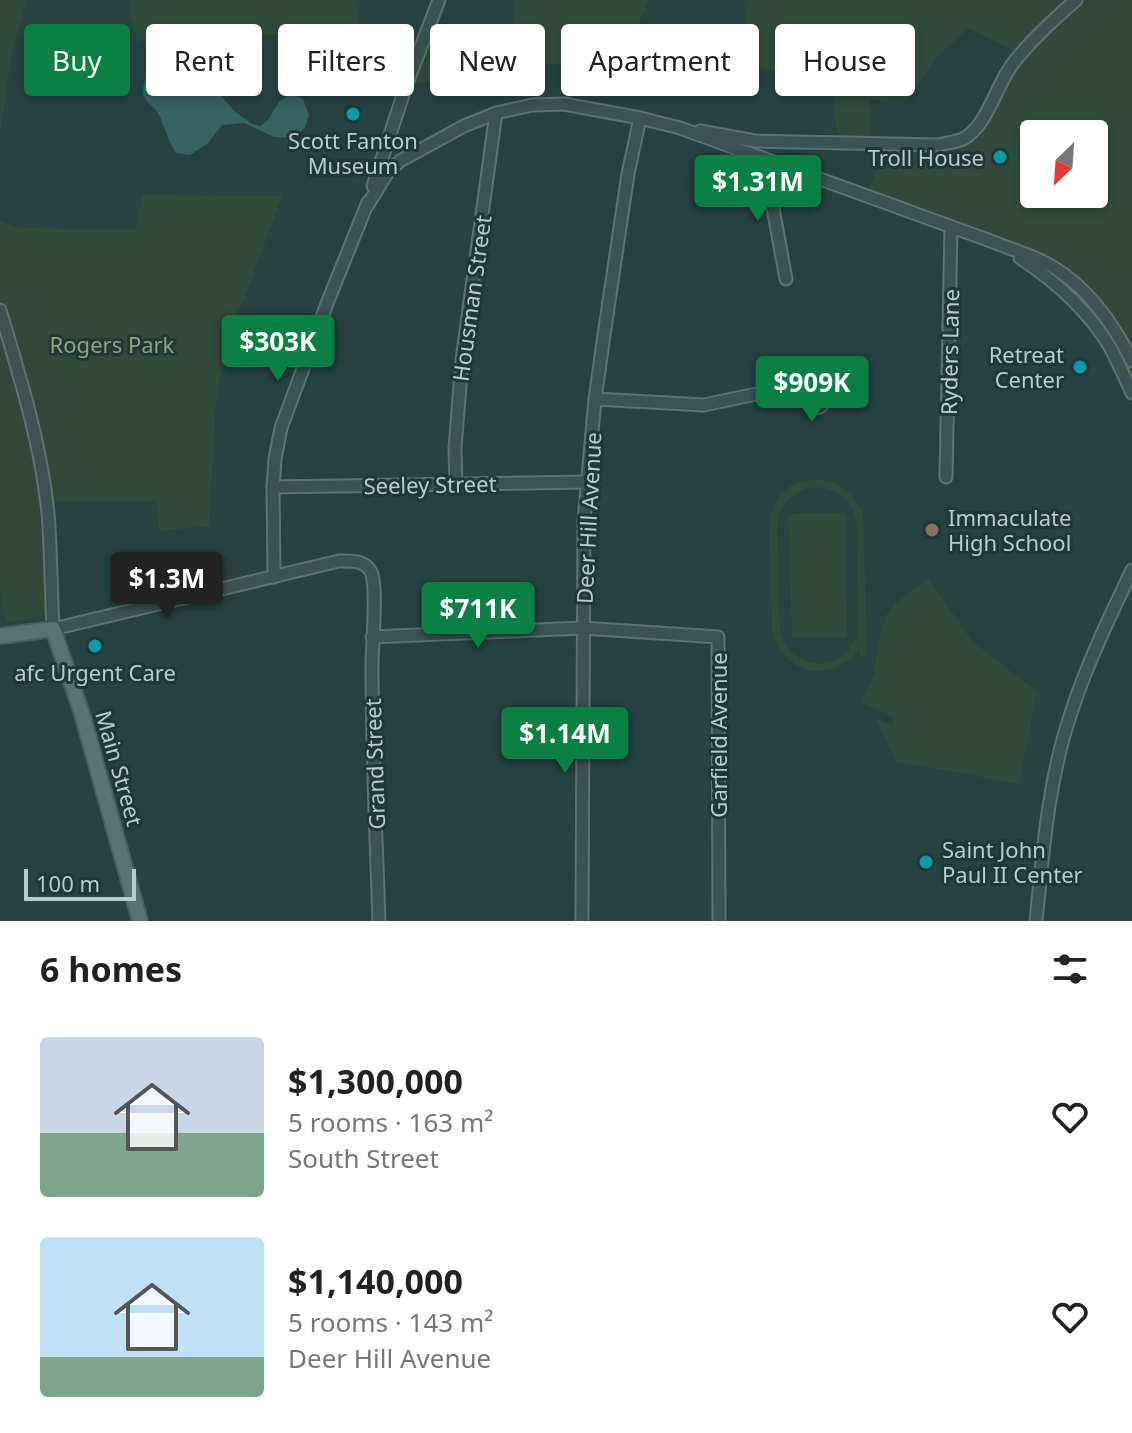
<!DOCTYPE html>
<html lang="en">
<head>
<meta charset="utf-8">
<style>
	:root { --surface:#fff; --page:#f6f6f6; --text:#222; --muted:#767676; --accent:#0b8043 }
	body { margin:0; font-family:"Noto Sans",sans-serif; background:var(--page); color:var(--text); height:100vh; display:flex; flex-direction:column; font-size:30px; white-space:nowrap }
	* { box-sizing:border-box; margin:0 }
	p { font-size:26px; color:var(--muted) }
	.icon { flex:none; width:44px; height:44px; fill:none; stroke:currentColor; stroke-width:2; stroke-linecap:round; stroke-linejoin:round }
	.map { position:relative; height:921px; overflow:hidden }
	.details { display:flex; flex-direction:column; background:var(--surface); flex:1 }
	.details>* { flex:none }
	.hud { position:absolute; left:24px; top:24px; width:1084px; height:72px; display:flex; gap:16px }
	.needle { width:52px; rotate:205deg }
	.tools { position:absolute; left:1020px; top:120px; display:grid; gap:16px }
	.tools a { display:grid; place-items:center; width:88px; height:88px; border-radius:8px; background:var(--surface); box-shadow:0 4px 12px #0003; font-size:40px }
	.scale { position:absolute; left:24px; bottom:20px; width:112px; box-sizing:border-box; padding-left:8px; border:4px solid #b8cccc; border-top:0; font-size:22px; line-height:28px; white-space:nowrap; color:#b8cccc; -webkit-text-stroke:6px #1f3838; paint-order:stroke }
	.price { position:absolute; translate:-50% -68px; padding:0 18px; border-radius:8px; background:var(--accent); color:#fff; font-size:26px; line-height:52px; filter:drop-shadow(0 2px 4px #0008) }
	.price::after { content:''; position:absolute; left:50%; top:48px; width:24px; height:18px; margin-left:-12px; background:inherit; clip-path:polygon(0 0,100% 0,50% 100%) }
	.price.selected { background:#222; color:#fff }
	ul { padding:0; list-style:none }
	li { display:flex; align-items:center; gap:24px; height:200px; padding:0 40px }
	li span { display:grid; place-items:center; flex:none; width:224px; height:160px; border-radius:8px; color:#555 }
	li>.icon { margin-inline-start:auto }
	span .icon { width:96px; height:96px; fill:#fffc; stroke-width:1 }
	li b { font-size:34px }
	h2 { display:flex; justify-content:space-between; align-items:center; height:96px; padding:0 40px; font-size:34px }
	.pill { padding:0 28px; border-radius:8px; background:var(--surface); box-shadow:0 4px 12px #0003; font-size:28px; line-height:72px }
	.pill.selected { background:var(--accent); color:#fff }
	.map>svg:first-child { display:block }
	.green { fill:#304b3b; fill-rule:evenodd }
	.water { fill:#356463 }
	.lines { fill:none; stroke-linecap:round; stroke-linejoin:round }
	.minor-casing { stroke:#5c7373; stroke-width:15 }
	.major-casing { stroke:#485f5f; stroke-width:18 }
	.minor { stroke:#3b5352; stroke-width:11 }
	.major { stroke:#597272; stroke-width:14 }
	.culture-dot { fill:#0f9aa8; stroke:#1f3838; stroke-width:3 }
	.education-dot { fill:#8d6e63; stroke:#1f3838; stroke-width:3 }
	.labels { text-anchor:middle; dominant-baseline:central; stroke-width:6; stroke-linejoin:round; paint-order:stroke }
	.poi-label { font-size:22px; fill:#b8cccc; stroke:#1f3838 }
	.street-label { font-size:22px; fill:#b8cccc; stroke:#1f3838 }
	.park-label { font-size:22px; fill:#8da77d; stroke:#1f3838 }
</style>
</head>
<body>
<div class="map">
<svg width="1132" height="921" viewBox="0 0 1132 921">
	<rect width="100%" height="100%" fill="#264342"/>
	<g class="green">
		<polygon points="0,0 27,0 12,53 0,134"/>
		<polygon points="128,0 355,0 360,31 136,41"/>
		<polygon points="515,0 649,0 625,54 408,84 427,36 512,25"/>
		<path d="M 749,0 L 1132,0 L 1132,374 C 1121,351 1108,325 1091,305 C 1065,274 1022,259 985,244 C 945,227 905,212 864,198 L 887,147 C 907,147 951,152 968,145 C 988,136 990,108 999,91 C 1005,78 1017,68 1025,56 L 969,28 L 937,57 L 902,106 L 869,99 L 870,146 L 839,146 L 832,94 L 804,94 L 797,73 L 736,65 ZM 1034,134 L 1094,134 L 1094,194 L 1034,194 Z"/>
		<polygon points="142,195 282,196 245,297 229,332 226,343 216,400 209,526 159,531 156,501 39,502 47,615 7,623 0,594 0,221 21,228 136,230"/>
		<path d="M 816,479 C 840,481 856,493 863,516 L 867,656 L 860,656 L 859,649 C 832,684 786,676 772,634 C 772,611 771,588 770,565 C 769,525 764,484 816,479 ZM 816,487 C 839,488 854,503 857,526 L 858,631 C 847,674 794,674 780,633 L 777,527 C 779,504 793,489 816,487 Z"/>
		<polygon points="845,513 847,637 792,637 788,514"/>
		<polygon points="929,579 972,641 1037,692 1019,784 895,761 876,719 892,725 894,717 862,703 875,671 878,641 886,615 897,602"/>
	</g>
	<path class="water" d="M 194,41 L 205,50 L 218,92 L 234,111 L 252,124 L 260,126 L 268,120 L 279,102 L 291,94 L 303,99 L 309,115 L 305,128 L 292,138 L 274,137 L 244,123 L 222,125 L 208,143 L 190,155 L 176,153 C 169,142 165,130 160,117 C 153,100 136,104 146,78 L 182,75 L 189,68 L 184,43 Z"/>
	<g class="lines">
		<g class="minor-casing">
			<g id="minor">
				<path d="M 700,131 L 755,141 L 939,145 C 947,143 956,142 963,139 C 988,126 996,84 1014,62 C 1032,39 1054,19 1076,0"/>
				<polyline points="764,159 786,279"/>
				<polyline points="373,186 407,83 439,0"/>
				<path d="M 367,206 L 388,172 L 400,161 L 464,126 L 496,113 L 532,105 L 564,104 L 640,118 L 680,128 L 996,243 C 1011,249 1027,254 1042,261 C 1083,281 1112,321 1132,361"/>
				<path d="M 1020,258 C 1055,281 1088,311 1110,347 C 1118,362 1125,378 1132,393"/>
				<path d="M 0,310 C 20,377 41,444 48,513 C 51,551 51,590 53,629 L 339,561 C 351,561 365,560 371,572 C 378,587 372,645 372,664 C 372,750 376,835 379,921"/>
				<circle cx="816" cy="400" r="8"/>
				<polyline points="595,399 704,405 761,393 783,394 808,399"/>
				<polyline points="946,477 951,228"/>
				<polyline points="456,484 455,448 462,360 496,113"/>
				<polyline points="273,487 587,482"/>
				<polyline points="274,577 273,487 275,459 281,428 328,301 368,202"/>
				<polyline points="372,637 582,628 718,637 719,921"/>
				<polyline points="582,921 584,521 595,399 604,335 628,174 640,118"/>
				<path d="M 1036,921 C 1043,852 1048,782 1070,716 C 1086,666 1109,618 1132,570"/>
			</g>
		</g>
		<g class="major-casing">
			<polyline id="major" points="0,636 53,629 82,714 140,921"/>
		</g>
		<use href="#minor" class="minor"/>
		<use href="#major" class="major"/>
	</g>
	<g class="culture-dot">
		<circle cx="353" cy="114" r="8"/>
		<circle cx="1000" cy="157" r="8"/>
		<circle cx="1080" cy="367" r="8"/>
		<circle cx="95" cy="646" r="8"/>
		<circle cx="926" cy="862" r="8"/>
	</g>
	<circle class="education-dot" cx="932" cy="530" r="8"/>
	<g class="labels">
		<g class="poi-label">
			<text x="353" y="140">Scott Fanton<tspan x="353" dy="25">Museum</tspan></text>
			<text x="984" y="157" text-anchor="end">Troll House</text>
			<text x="1064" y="354" text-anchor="end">Retreat<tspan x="1064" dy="25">Center</tspan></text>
			<text x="948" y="517" text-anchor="start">Immaculate<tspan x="948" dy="25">High School</tspan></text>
			<text x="95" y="672">afc Urgent Care</text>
			<text x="942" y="849" text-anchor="start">Saint John<tspan x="942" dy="25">Paul II Center</tspan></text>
		</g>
		<g class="street-label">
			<text transform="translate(471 298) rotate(-82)">Housman Street</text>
			<text transform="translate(949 352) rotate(-89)">Ryders Lane</text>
			<text transform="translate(430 484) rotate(-1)">Seeley Street</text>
			<text transform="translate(588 518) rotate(-87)">Deer Hill Avenue</text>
			<text transform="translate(718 735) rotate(-90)">Garfield Avenue</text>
			<text transform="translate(374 764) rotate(-92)">Grand Street</text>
			<text transform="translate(120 768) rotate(74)">Main Street</text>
		</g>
		<g class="park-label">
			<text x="112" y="344">Rogers Park</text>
		</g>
	</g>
</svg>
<div class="tools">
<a><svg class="needle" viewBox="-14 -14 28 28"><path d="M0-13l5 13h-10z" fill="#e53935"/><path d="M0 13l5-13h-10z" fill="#767676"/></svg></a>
</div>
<div class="scale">100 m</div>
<b class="price" style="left:758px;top:223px">$1.31M</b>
<b class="price" style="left:278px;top:383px">$303K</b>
<b class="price" style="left:812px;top:424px">$909K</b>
<b class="price selected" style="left:167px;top:620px">$1.3M</b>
<b class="price" style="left:478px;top:650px">$711K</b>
<b class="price" style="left:565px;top:775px">$1.14M</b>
<div class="hud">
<a class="pill selected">Buy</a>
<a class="pill">Rent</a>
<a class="pill">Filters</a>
<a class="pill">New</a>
<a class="pill">Apartment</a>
<a class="pill">House</a>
</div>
</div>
<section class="details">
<h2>6 homes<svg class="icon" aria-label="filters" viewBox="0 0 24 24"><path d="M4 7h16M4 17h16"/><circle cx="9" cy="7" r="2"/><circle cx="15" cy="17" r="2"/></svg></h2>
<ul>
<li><span style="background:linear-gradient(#c9d6e8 60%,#7fa58c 0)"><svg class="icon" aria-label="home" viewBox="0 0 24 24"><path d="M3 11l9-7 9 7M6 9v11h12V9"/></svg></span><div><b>$1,300,000</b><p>5 rooms · 163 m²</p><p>South Street</p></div><svg class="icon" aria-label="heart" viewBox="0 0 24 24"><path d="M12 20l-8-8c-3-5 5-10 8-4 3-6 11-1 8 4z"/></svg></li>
<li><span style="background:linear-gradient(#bfe0f5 75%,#7fa58c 0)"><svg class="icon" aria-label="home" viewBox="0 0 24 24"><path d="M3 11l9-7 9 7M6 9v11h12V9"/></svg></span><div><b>$1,140,000</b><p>5 rooms · 143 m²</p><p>Deer Hill Avenue</p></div><svg class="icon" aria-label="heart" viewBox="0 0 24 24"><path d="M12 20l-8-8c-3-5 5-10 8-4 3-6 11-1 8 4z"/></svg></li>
</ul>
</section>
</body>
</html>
